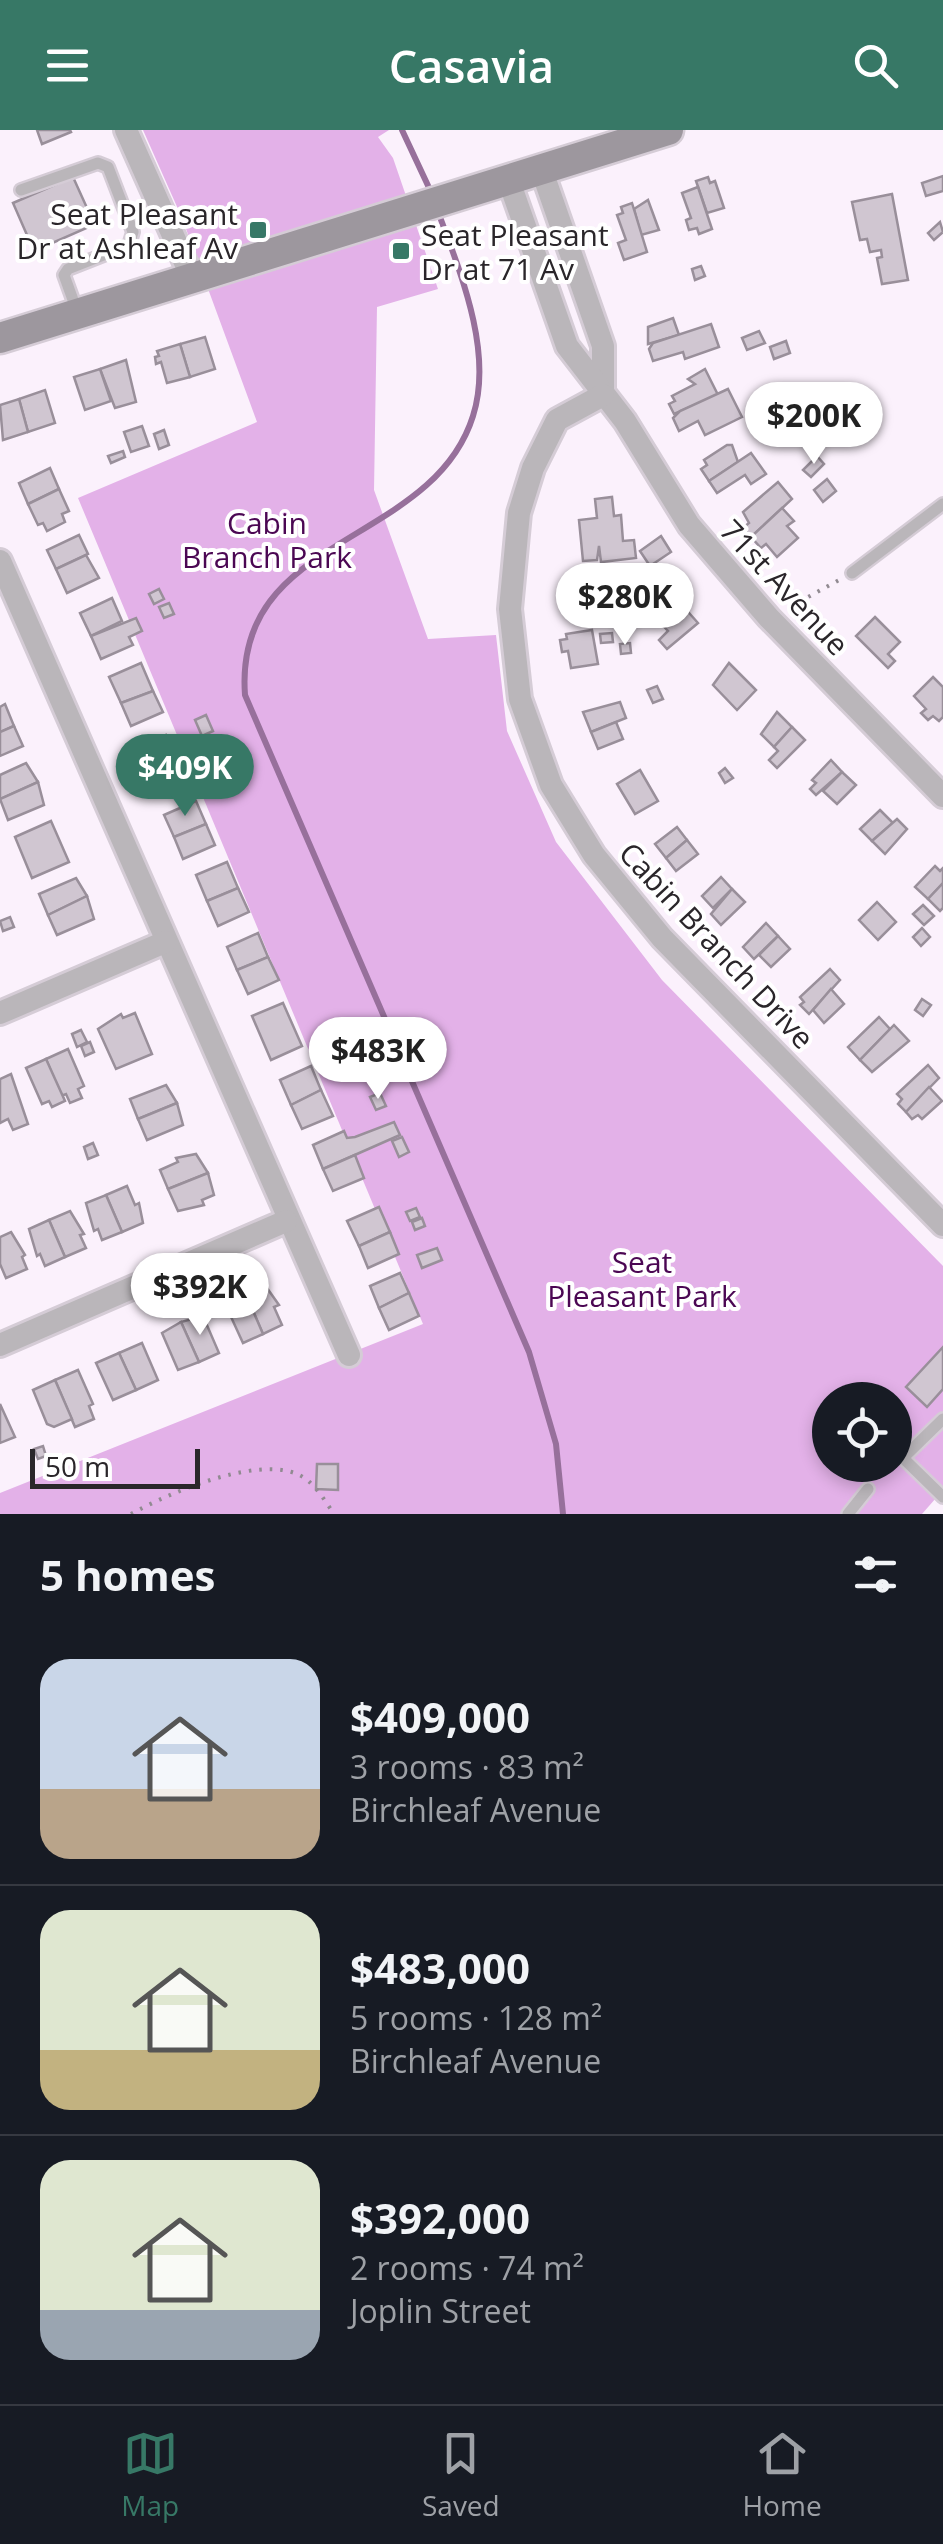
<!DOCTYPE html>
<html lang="en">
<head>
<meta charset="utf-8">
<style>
	:root { --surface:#171b24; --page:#242831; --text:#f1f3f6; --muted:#9ea1a6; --line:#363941; --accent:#377866 }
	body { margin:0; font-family:"Open Sans",sans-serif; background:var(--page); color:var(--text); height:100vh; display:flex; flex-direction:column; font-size:38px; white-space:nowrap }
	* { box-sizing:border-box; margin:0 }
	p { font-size:32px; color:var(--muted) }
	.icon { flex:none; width:55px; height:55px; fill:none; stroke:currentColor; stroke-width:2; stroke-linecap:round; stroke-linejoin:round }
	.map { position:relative; height:1384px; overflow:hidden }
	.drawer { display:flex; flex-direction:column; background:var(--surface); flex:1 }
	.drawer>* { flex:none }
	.tools { position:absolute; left:812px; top:1252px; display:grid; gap:20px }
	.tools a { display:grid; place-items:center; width:100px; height:100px; border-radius:50%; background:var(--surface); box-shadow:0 5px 15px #0003; font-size:50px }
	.scale { position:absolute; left:30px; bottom:25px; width:170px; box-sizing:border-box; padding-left:10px; border:5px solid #2a262a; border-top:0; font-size:28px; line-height:35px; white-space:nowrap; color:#2a262a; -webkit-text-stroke:8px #fff; paint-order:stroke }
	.price { position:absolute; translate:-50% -85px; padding:0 22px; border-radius:35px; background:#fff; color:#222; font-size:32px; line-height:65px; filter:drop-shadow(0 2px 5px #0008) }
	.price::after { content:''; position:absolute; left:50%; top:60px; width:30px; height:22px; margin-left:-15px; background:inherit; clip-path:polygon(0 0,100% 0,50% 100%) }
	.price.current { background:var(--accent); color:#fff }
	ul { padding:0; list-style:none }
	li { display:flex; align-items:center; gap:30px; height:250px; padding:0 40px }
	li+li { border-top:2px solid var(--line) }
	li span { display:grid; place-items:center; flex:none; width:280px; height:200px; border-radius:30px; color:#555 }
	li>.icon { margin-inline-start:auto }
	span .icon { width:120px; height:120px; fill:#fffc; stroke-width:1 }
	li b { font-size:42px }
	h2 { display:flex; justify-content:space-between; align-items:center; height:120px; padding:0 40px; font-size:42px }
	header { display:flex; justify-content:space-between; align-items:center; height:130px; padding:0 40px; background:var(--accent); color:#fff; font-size:45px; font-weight:600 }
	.tab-bar { display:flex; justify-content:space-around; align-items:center; height:140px; border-top:2px solid var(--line); background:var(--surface); font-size:28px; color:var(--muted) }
	.tab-bar a { display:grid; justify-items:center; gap:5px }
	.tab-bar .current { color:var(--accent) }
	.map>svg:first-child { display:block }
	.green { fill:#e3b1e8; fill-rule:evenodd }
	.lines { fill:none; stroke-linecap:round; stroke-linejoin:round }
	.stream { stroke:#97709b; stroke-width:6 }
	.building { fill:#d0c6d1; stroke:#998f9a; stroke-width:2.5 }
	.lane-casing { stroke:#d5ccd6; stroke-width:16 }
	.street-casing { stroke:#d5ccd6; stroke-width:28 }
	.secondary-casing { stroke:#d5ccd6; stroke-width:35 }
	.path { stroke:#918a91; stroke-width:4; stroke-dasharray:2.5 8; stroke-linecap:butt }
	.lane { stroke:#bab6ba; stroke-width:11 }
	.street { stroke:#bab6ba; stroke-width:22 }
	.secondary { stroke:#9d979e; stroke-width:30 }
	.poi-dot { fill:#377866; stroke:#fff; stroke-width:4 }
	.labels { text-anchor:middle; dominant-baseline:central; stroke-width:8; stroke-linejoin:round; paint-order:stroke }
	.poi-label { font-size:30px; fill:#2a262a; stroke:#fff; text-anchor:end }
	.park-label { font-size:30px; fill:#4b0753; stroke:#fff }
	.street-label { font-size:30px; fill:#2a262a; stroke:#fff }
</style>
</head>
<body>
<header><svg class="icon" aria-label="menu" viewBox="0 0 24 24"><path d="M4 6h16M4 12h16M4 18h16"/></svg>Casavia<svg class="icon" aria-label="search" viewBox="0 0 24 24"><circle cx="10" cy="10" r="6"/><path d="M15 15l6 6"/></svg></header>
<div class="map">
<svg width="943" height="1384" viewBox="0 0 943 1384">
	<rect width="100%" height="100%" fill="#fbf1fc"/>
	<path class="green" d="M 143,0 L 389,0 L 378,7 L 393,28 L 438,159 L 377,177 L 374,360 L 428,509 L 496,505 L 507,601 L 556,712 L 662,850 L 943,1136 L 943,1360 L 922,1384 L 0,1384 L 0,1363 L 423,1194 L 78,368 L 257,292 L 182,88 ZM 830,1270 L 895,1270 L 895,1335 L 830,1335 Z"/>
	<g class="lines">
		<g class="stream">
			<polyline points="402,0 431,62"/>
			<path d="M 437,79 C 459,139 494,221 473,286 C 432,417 233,403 245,565 L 529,1222 L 556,1314 L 563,1384"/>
		</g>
	</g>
	<g class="building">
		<polygon points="37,0 70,0 71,2 42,14"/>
		<polygon points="943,46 943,61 926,66 922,53"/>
		<polygon points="73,47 92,89 86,91 89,97 34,121 13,73"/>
		<polygon points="708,47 710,53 715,51 724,78 707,83 696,51"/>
		<polygon points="698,57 712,99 699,104 697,98 689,100 686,90 691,88 682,63"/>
		<polygon points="892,64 908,150 882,154 877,128 882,127 881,120 870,122 867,109 860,110 852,72"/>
		<polygon points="648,70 659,100 641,105 634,79"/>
		<polygon points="632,73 647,122 624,130 618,113 626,110 617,85 623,83 621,77"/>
		<polygon points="940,92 943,102 934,110 928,103"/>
		<polygon points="701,136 705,146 695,150 692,139"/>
		<polygon points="673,188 679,205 648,214 648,197"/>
		<polygon points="711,194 719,217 685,229 683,222 653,231 649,219 653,213"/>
		<polygon points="759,201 765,213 747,220 742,208"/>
		<polygon points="205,207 215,239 190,247 180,214"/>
		<polygon points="786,211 790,223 774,229 770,217"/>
		<polygon points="180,214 190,247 167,253 161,232 156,234 155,227 159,226 157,221"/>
		<polygon points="126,230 136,272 115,278 100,239"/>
		<polygon points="100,239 111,271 85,280 74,247"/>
		<polygon points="705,239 718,265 674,284 669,274 675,271 672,266 695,254 688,249"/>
		<polygon points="780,257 784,266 765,275 761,266"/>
		<polygon points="728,259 742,287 705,305 698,291 679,301 673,288 680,281"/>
		<polygon points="45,260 55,293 28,302 19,269"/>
		<polygon points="19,269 28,302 3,310 0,275"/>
		<polygon points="142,296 149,316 131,322 124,302"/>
		<polygon points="164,300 169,315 159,319 154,304"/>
		<polygon points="727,315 732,315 738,332 709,351 701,339 707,335 704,330"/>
		<polygon points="123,321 125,327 111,333 108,326"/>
		<polygon points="751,323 766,344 751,354 745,345 717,363 709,351"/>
		<polygon points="817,326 824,334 811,347 803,340"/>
		<polygon points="50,338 59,359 28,374 19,353"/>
		<polygon points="827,349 836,361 823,372 814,360"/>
		<polygon points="778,352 792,369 751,407 743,398 749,393 743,382"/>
		<polygon points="59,359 69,381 62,384 65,392 47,401 43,393 38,395 28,374"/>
		<polygon points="612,367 614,386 621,385 623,411 634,410 636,428 601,432 599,416 597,430 583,431 579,390 597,388 595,369"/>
		<polygon points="782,378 794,391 787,396 798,408 777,427 766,414 761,418 751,407"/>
		<polygon points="79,405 88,424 56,439 47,420"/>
		<polygon points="661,406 671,422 650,436 640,421"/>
		<polygon points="86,425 99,448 67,463 56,439"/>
		<polygon points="616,443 618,459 605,460 603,444"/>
		<polygon points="566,455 579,455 578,466 566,466"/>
		<polygon points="159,459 164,469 154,474 149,464"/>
		<polygon points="675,467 698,493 667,519 659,510 668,501 654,486"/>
		<polygon points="112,468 122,491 91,506 80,483"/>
		<polygon points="169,473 174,484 164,488 159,477"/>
		<polygon points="875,487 900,512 888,524 895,531 888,538 856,506"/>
		<polygon points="136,488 142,501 129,507 133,515 101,529 91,506"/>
		<polygon points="592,500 598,534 571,538 568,521 562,522 560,510 567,509 566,504"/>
		<polygon points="612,503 613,512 601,513 600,504"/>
		<polygon points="630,513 631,523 621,524 620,514"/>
		<polygon points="141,533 153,561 121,573 109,547"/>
		<polygon points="729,533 756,560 737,580 713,555"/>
		<polygon points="933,547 943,557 943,587 939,591 933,586 928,590 921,583 926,579 914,566"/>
		<polygon points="657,556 663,569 653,573 647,560"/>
		<polygon points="153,561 163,582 131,596 121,573"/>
		<polygon points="620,572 626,588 591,602 583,582"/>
		<polygon points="5,574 14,596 0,602 0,577"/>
		<polygon points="777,582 792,597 774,617 761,604"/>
		<polygon points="206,585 213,601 202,606 195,590"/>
		<polygon points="616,592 623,609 598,619 591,602"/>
		<polygon points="14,596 23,616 0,626 0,602"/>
		<polygon points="792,597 805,610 777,638 769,630 778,621 774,617"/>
		<polygon points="166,605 176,627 145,642 134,619"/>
		<circle cx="224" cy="615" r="6"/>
		<polygon points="176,627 185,648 165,658 167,663 158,667 145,642"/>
		<polygon points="831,630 842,642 816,665 810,659 816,653 812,650"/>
		<polygon points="26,633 38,652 0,669 0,645"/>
		<polygon points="725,638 733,648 725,653 719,643"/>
		<polygon points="640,640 658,671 635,684 617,654"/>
		<polygon points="842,642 856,655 837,674 823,661"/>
		<polygon points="38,652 44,675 8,690 0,669"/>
		<polygon points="196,671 206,694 174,707 164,685"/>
		<polygon points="880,680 893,693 872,711 860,699"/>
		<polygon points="897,689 907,699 885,724 872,711"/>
		<polygon points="51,691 69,732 32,748 15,707"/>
		<polygon points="206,694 215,715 183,729 174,707"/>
		<polygon points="677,697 687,710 666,728 655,714"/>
		<polygon points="687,710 698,724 676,741 666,728"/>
		<polygon points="227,732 238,758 207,771 196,745"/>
		<polygon points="935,736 940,741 943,738 943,753 928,769 915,757"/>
		<polygon points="721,747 732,759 713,778 702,766"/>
		<polygon points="76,748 87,766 48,785 39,764"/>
		<polygon points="943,753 943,778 940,781 928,769"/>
		<polygon points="238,758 249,782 218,796 207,771"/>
		<polygon points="732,759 745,772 721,795 711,784"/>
		<polygon points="87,766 94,789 57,805 48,785"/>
		<polygon points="877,772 896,792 878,810 859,790"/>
		<polygon points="923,775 934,786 924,795 913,784"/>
		<polygon points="10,787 14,797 3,801 0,791"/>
		<polygon points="766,793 778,806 754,829 743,817"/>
		<polygon points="922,798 930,807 921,816 913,807"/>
		<polygon points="258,803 268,827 237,840 227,817"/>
		<polygon points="778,806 790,819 771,837 759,825"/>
		<polygon points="268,827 279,850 248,864 237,840"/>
		<polygon points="830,839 840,850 809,884 800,875 804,872 800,867"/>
		<polygon points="831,859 844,874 824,893 813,880"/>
		<polygon points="922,869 931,875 923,886 915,880"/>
		<polygon points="283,873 302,916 271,930 252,886"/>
		<polygon points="135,883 152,924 116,939 98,899 121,884 123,888"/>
		<polygon points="879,887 890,899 860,930 848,917"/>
		<polygon points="894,895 909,911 872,942 860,930"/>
		<polygon points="81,900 87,912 77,917 72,904"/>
		<polygon points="90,912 94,922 85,926 81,916"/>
		<polygon points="68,919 84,956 78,959 82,968 70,973 66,964 61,966 46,929"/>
		<polygon points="46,929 65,971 52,977 49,971 42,974 26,938"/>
		<polygon points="359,930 369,931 369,942 359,942"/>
		<polygon points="928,935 939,948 906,982 898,974 902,969 897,964"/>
		<polygon points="311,936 321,960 291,975 280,950"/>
		<polygon points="11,944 28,994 13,1000 8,989 0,993 0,949"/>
		<polygon points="166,955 177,973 138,989 130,969"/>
		<polygon points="929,957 942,971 922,989 918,985 912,989 906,982"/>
		<polygon points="321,960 333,986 302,999 291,975"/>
		<polygon points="380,963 386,976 376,980 370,967"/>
		<polygon points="177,973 183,995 147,1010 138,989"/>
		<polygon points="394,992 400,1005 323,1039 313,1015 344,1001 347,1008 355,1007"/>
		<polygon points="402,1007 409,1022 399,1027 392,1011"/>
		<polygon points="93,1013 98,1025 88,1029 84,1017"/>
		<polygon points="196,1024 208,1043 168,1059 160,1040 178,1032 176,1028"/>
		<polygon points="355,1025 364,1048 333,1061 323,1039"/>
		<polygon points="208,1043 214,1065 202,1070 204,1075 178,1081 168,1059"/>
		<polygon points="127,1056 135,1075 139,1073 143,1093 122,1102 106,1065"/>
		<polygon points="106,1065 122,1102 102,1110 98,1099 94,1101 86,1073"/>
		<polygon points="379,1077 390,1102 359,1116 347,1091"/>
		<polygon points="416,1078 420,1087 410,1091 406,1082"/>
		<polygon points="70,1081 84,1104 80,1105 86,1118 65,1127 49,1090"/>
		<polygon points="422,1088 425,1096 415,1100 412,1092"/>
		<polygon points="49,1090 65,1127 45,1136 40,1124 37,1126 29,1099"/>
		<polygon points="11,1102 25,1125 22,1127 27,1139 6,1148 0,1134 0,1107"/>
		<polygon points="390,1102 399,1124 368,1138 359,1116"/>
		<polygon points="437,1118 442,1130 422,1138 417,1125"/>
		<polygon points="400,1143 409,1163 379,1178 370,1156"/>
		<polygon points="267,1158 279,1175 274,1177 282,1195 263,1204 247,1167"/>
		<polygon points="409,1163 419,1186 389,1200 379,1178"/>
		<polygon points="247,1167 263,1204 243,1213 226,1176"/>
		<polygon points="203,1186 219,1223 199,1232 181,1192"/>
		<polygon points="181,1192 199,1232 178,1240 162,1203"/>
		<polygon points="142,1213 158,1250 136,1260 119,1223"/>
		<polygon points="943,1217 943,1259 927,1277 906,1257"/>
		<polygon points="119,1223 136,1260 113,1270 96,1233"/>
		<polygon points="78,1240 93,1274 89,1276 94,1289 75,1297 55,1250"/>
		<polygon points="55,1250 72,1289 54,1297 47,1294 33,1260"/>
		<polygon points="0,1274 15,1307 0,1313"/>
		<polygon points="43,1316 46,1326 38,1329 34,1319"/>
		<polygon points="317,1334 338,1334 338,1360 316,1359"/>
	</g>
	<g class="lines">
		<g class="lane-casing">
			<g id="lane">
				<polyline points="21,60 98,33 108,37 133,102 129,115 68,139 64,145 77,181"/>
				<polyline points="852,443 943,374"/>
				<polyline points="943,1289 903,1328 943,1367"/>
				<polyline points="848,1384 868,1359"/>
			</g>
		</g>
		<g class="street-casing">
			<g id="street">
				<polyline points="126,0 192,148"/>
				<polyline points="542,41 603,216 603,265"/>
				<polyline points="509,51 567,216 625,291 689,395 769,488 943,666"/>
				<polyline points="603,265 557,290 533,338 519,383 510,479 520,569 551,655 594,725 662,808 943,1095"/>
				<polyline points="0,431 349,1225"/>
				<polyline points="0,883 165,812"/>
				<polyline points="0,1215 286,1091"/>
			</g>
		</g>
		<g class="secondary-casing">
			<polyline id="secondary" points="0,208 668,0"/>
		</g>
		<g class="path">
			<polyline points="790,477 839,450"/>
			<path d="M 131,1384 C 169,1363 255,1326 297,1344 C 313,1350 325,1371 334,1384"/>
		</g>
		<use href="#lane" class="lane"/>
		<use href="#street" class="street"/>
		<use href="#secondary" class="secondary"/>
	</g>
	<g class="poi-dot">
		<rect x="248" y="90" width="20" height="20" rx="5"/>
		<rect x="391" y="111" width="20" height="20" rx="5"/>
	</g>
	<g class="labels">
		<g class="poi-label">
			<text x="238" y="83">Seat Pleasant<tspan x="238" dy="34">Dr at Ashleaf Av</tspan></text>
			<text x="421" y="104" text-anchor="start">Seat Pleasant<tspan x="421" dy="34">Dr at 71 Av</tspan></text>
		</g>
		<g class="park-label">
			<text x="267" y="392">Cabin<tspan x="267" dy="34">Branch Park</tspan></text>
			<text x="642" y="1131">Seat<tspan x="642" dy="34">Pleasant Park</tspan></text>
		</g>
		<g class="street-label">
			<text transform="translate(785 457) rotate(47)">71st Avenue</text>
			<text transform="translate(717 815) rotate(47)">Cabin Branch Drive</text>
		</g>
	</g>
</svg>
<div class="tools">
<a><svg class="icon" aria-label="locate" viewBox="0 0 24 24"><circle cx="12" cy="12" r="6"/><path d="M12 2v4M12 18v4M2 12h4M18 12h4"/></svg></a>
</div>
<div class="scale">50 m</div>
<b class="price" style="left:814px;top:337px">$200K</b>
<b class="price" style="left:625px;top:518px">$280K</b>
<b class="price current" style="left:185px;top:689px">$409K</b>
<b class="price" style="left:378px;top:972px">$483K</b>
<b class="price" style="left:200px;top:1208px">$392K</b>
</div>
<section class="drawer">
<h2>5 homes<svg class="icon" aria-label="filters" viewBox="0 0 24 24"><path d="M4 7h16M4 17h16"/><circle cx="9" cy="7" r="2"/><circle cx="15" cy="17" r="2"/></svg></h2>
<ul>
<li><span style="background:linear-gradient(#c9d6e8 65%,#b9a48a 0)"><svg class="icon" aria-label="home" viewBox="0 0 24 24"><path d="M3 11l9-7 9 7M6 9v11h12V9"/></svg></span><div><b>$409,000</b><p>3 rooms · 83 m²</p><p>Birchleaf Avenue</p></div></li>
<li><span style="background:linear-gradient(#dfe7d0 70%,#c2b280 0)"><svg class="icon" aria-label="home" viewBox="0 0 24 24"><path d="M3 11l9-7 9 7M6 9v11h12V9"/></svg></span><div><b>$483,000</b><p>5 rooms · 128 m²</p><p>Birchleaf Avenue</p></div></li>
<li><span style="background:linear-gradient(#dfe7d0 75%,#9aa5b1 0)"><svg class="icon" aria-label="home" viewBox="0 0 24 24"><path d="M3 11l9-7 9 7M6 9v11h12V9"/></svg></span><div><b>$392,000</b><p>2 rooms · 74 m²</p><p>Joplin Street</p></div></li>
</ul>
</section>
<nav class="tab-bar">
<a class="current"><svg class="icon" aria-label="map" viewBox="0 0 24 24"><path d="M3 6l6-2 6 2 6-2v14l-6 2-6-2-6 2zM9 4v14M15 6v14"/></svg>Map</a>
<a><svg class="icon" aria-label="saved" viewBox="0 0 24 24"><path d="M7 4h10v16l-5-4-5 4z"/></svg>Saved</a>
<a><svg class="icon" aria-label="home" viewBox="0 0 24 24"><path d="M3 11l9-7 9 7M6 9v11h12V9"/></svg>Home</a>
</nav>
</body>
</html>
